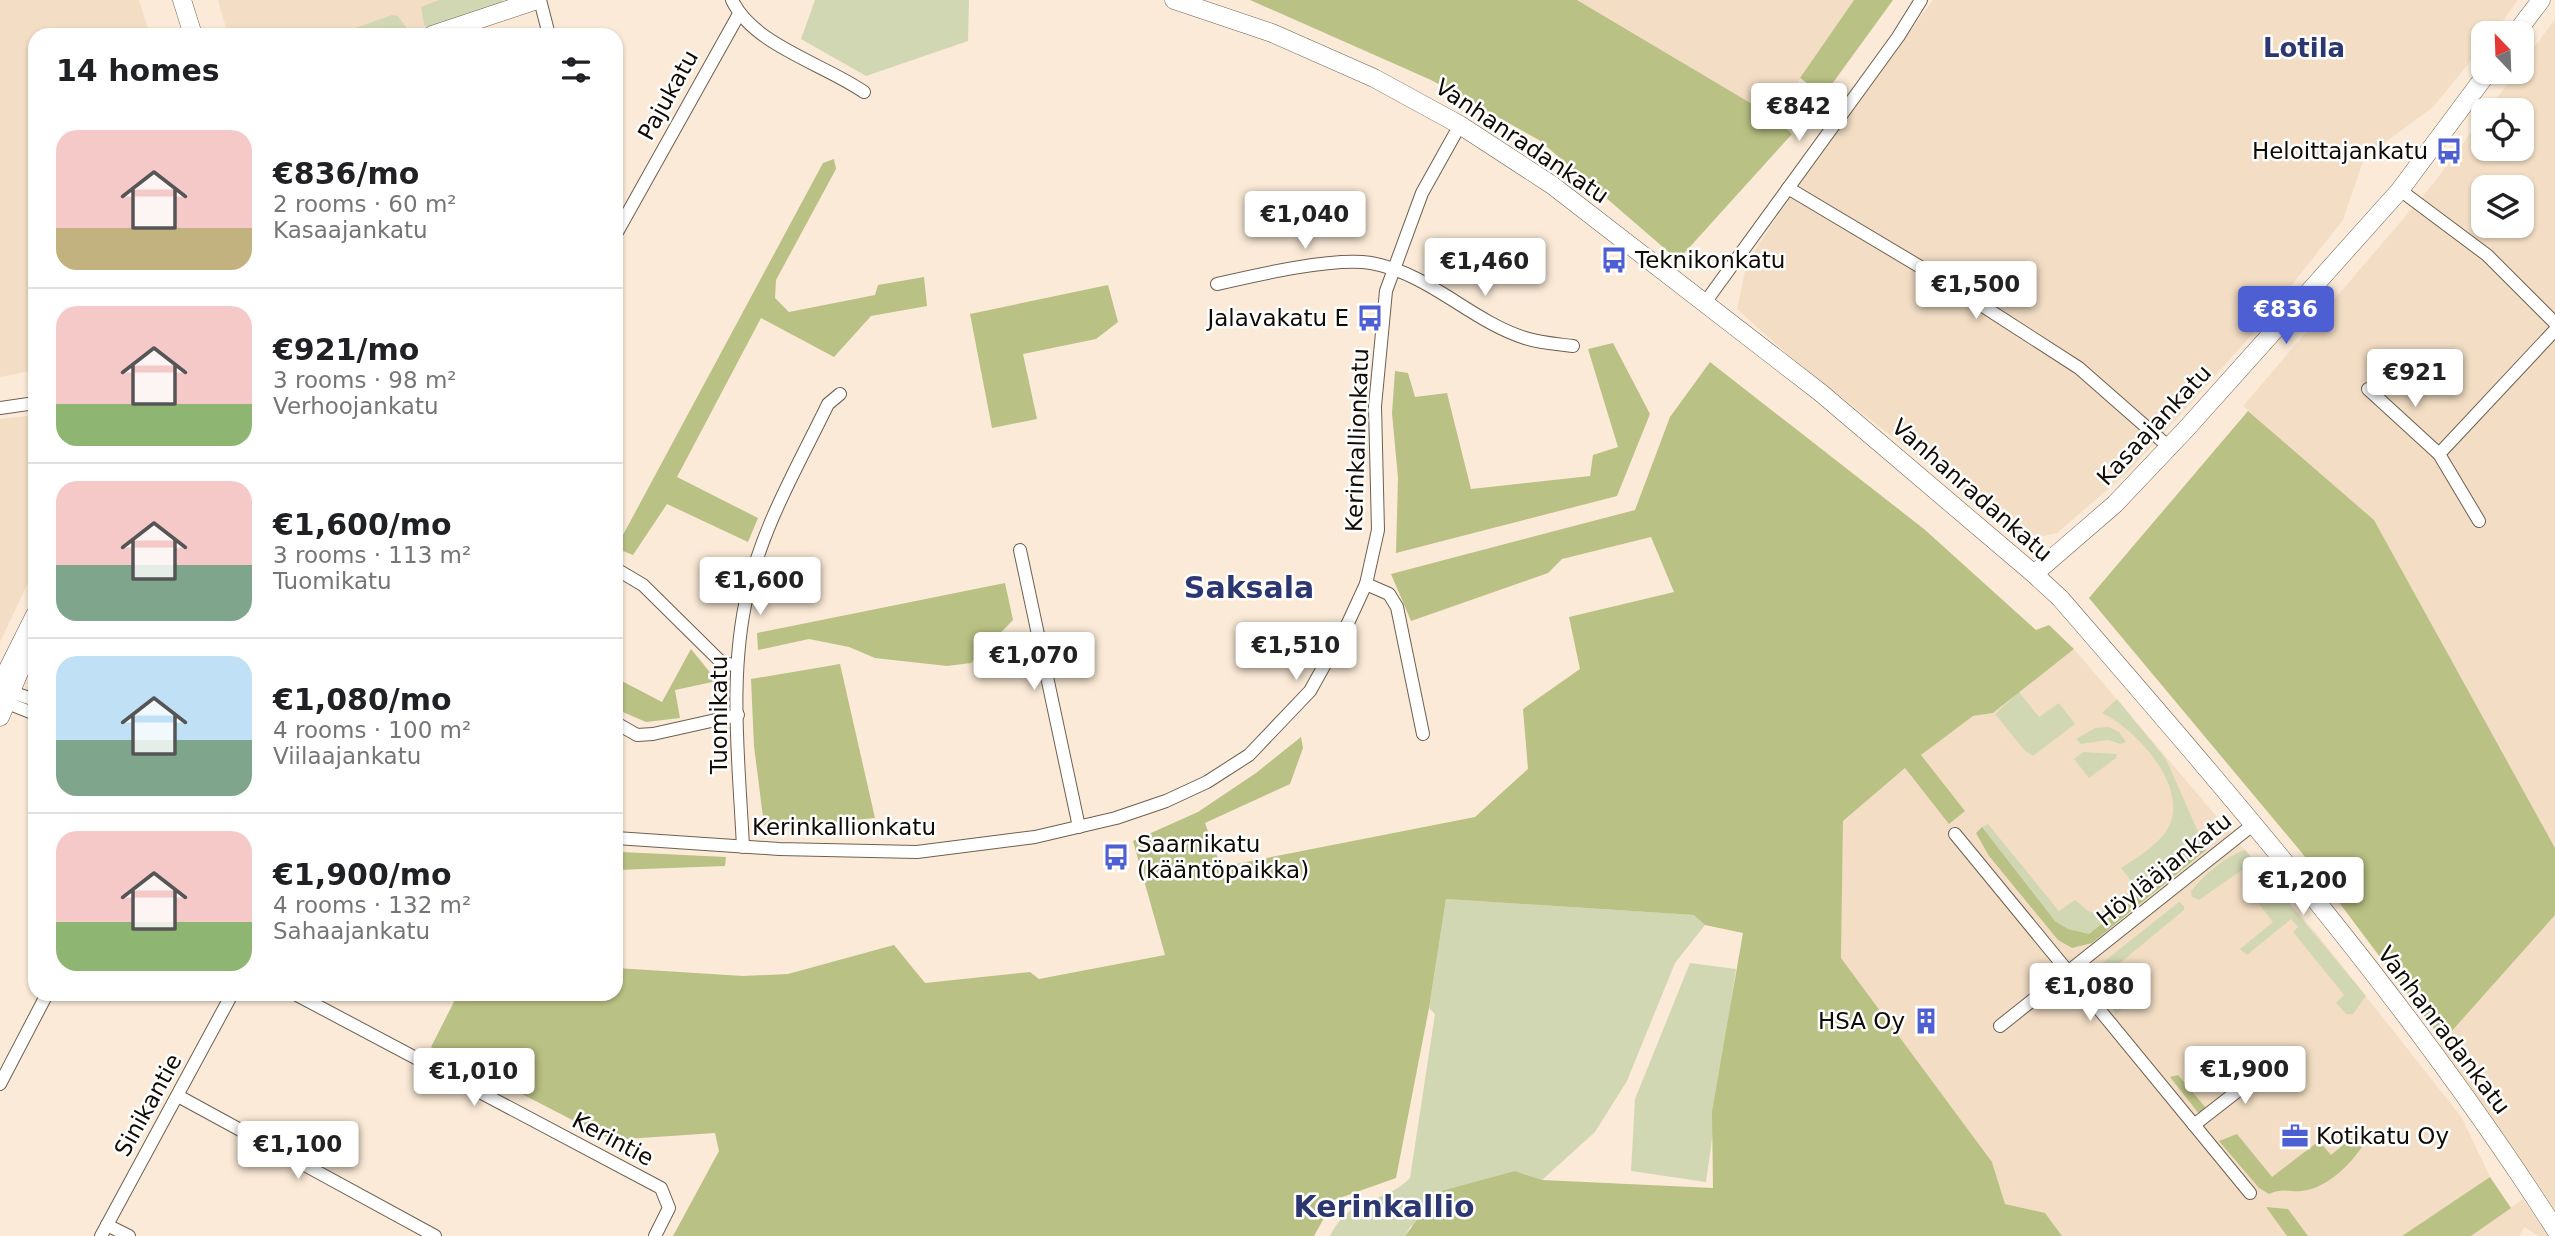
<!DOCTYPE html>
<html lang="en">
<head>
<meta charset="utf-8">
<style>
	:root { --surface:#fff; --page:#f2f2f2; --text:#202124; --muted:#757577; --line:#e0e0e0; --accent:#4e5ed3 }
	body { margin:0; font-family:"DejaVu Sans",sans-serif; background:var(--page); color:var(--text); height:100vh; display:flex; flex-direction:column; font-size:26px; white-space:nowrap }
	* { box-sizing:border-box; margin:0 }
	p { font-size:23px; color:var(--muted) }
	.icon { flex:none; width:38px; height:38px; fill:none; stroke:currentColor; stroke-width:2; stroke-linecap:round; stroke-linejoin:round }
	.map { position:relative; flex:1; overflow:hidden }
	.panel { position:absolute; left:28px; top:28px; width:595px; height:973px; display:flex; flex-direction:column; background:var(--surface); border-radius:21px; box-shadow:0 2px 5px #0004 }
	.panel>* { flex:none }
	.needle { width:46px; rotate:337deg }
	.tools { position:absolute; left:2471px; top:21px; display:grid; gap:14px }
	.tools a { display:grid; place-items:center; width:63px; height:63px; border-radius:14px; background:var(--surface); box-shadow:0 2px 5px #0004; font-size:35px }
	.price { position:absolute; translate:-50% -60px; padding:0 16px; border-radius:7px; background:#fff; color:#222; font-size:23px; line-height:46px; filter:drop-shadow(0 2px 4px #0008) }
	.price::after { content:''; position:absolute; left:50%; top:42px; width:21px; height:16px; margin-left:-10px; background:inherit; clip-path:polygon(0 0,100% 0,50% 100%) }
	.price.selected { background:var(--accent); color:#fff }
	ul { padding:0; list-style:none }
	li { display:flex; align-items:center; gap:21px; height:175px; padding:0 28px }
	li+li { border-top:2px solid var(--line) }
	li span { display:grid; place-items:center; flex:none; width:196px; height:140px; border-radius:21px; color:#555 }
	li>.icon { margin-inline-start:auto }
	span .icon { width:84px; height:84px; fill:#fffc; stroke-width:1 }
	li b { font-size:30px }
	h2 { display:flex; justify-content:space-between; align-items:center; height:84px; padding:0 28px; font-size:30px }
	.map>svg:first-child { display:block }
	.built { fill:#f3dec5; fill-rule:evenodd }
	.green { fill:#d2d7b3 }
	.forest { fill:#b9c184 }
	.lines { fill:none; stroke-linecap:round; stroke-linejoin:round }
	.street-casing { stroke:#6e6050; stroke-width:14 }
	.secondary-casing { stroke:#6e6050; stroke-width:19 }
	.street { stroke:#fff; stroke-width:12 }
	.secondary { stroke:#fff; stroke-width:18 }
	.labels { text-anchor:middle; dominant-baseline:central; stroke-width:5; stroke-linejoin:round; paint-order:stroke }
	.street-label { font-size:23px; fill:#110b06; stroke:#fff }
	.poi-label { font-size:23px; fill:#110b06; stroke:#fff; text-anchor:end }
	.quarter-label { font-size:26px; font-weight:bold; fill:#2c3670; stroke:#fff }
	.district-label { font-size:30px; font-weight:bold; fill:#2c3670; stroke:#fff }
</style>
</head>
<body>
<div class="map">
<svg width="2555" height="1236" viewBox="0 0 2555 1236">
	<rect width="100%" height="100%" fill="#fbead7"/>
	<g class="built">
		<polygon points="0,0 139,0 150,35 35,35 35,370 0,377"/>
		<polygon points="218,0 506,0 403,35 228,35"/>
		<polygon points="1577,0 1854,0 1774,117"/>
		<polygon points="1933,0 2518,0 2494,33 2483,33 2483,46 2433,107 2364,158 2343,220 2257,329 2179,416 2127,473 2057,533 2026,540 1797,363 1737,309 1747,262 1821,151"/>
		<path d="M 2555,19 L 2555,848 L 2374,520 L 2243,406 L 2433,184 L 2483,116 L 2483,149 L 2522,149 L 2522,110 L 2488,110 L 2516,72 L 2522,72 L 2522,64 ZM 2483,187 L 2522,187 L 2522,226 L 2483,226 Z"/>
		<polygon points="35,415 35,568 0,642 0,419"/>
		<polygon points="2074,649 2321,939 2462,1118 2490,1177 2402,1236 2308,1236 2288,1209 2267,1207 2287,1236 2062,1236 2045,1213 2005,1204 1992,1162 1841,958 1843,821 1905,768 1949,823 1965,811 1921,755 1973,716 1993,713"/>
		<polygon points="2555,915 2555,1217 2436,1049"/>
		<polygon points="2523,1199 2548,1236 2539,1236 2524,1227 2520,1236 2471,1236"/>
	</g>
	<g class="green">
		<polygon points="439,0 502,0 500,5 429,27 424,25 421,7"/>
		<polygon points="815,0 969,0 968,41 866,76 801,39"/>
		<polygon points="392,15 398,16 406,27 403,35 336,35"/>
		<polygon points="2019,692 2039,717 2059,703 2075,724 2033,756 2025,751 1995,714"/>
		<path d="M 2117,699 L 2166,759 L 2203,843 L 2089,934 L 2068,929 L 2055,921 L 1982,827 L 1988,824 L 2059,911 L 2075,900 L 2088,911 L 2099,914 L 2136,887 L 2121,868 C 2137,857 2156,847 2167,830 C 2192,789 2136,729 2102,713 Z"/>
		<polygon points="2109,727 2119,732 2126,742 2121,744 2108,740 2081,744 2076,739 2095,728"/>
		<polygon points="2083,752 2117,754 2116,758 2089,778 2074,759"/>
		<path d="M 2245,850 L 2366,996 L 2353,1014 L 2346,1014 L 2336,1003 L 2344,995 L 2293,932 L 2298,927 L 2291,919 L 2247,955 L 2240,949 L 2273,922 L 2251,894 L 2258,886 L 2242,870 L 2199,900 L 2192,897 L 2191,891 C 2205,874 2224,857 2245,850 Z"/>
		<path d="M 1446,899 L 1695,915 L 1705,925 L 1675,963 L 1627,1081 L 1595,1132 L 1542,1180 L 1515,1171 L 1410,1227 L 1405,1236 L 1330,1236 C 1353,1192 1381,1207 1410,1178 L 1435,1014 L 1429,1008 Z"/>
		<path d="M 2179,902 L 2184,906 L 2184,910 L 2109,972 L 2129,1004 L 2116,1014 C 2104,997 2095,985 2101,964 Z"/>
		<polygon points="1690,963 1736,969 1706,1182 1631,1171 1635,1099"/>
	</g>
	<g class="forest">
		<polygon points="1250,0 1577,0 1774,117 1792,134 1678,260 1539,140 1431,80"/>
		<polygon points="1854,0 1893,0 1824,95 1800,78"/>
		<polygon points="834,159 836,169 776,280 775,298 789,312 875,295 878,285 924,277 927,306 871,316 834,357 761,318 677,477 758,518 748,542 667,504 633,555 616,548 823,163"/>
		<polygon points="1108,285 1118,322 1096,339 1023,354 1037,419 992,428 970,314"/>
		<polygon points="1613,343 1650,414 1617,496 1396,553 1398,478 1392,413 1395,371 1408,373 1415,397 1447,393 1471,489 1590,476 1593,455 1618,447 1588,349"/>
		<polygon points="1710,362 1924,529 2036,630 2049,625 2074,649 1993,713 1973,716 1921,755 1965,811 1949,824 1905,768 1843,821 1841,958 1992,1162 2005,1204 2045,1213 2062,1236 1405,1236 1438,1192 1515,1171 1542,1180 1713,1188 1712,1112 1743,933 1705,925 1694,915 1446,899 1429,1008 1396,1178 1334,1200 1314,1236 673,1236 719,1151 715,1133 611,1140 431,1047 458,994 616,994 616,968 743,976 788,974 894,945 925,983 1030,972 1039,979 1165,955 1133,841 1198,812 1256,773 1301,737 1303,748 1290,784 1205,823 1221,867 1475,817 1528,769 1523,709 1580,669 1569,617 1674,592 1651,537 1562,559 1548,573 1411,621 1391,574 1635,510 1670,417"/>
		<polygon points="2248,411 2374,520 2555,848 2555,915 2443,1041 2302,853 2089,598"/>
		<polygon points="1005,583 1013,620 971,663 947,666 875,658 849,647 809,639 758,650 757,633"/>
		<polygon points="691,649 717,681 675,690 680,718 646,722 616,709 616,678 662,702"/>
		<polygon points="840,664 875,818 779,827 764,825 754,746 751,679"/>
		<polygon points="1982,827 2055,921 2068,929 2089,934 2203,843 2206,850 2092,943 2072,948 2058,940 1989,856 1976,833"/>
		<polygon points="616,851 621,852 726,857 725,866 616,870"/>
		<polygon points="2178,1075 2206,1108 2200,1115 2170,1077"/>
		<path d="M 2359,1132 L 2366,1140 C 2354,1162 2327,1189 2301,1191 C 2288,1192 2282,1188 2269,1194 L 2259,1188 L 2219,1141 L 2237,1134 L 2272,1177 L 2319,1141 L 2331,1155 Z"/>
		<polygon points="2490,1177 2511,1208 2471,1236 2402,1236"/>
		<polygon points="2266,1207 2288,1209 2308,1236 2287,1236"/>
	</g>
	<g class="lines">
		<g class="street-casing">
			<g id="street">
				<polyline points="540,0 549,35"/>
				<path d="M 732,0 C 753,45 824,64 864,92"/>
				<polyline points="1788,188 1944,281 2079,368 2169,447"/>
				<polyline points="2400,190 2487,255 2555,323"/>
				<polyline points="616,234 739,14"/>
				<path d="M 1217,284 C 1256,275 1333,257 1371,263 C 1429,273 1471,321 1525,338 C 1540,343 1557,344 1573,346"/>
				<polyline points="1704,304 1898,37 1921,0"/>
				<polyline points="2368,389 2439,454"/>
				<polyline points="0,408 35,403"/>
				<polyline points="2479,521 2439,454 2555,330"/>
				<polyline points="1020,550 1079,827"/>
				<polyline points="616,569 643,585 721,662 737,666"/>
				<polyline points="1366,584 1389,594 1397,607 1423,734"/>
				<polyline points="5,690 35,700"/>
				<polyline points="0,700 35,714"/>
				<polyline points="616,723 637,735 653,734 738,715"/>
				<polyline points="1955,834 2250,1193"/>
				<polyline points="616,838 779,849 917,852 1035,837 1116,818 1166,801 1207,782 1249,755 1310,691 1348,623 1366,584 1378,530 1375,406 1386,291 1422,193 1460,125"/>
				<path d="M 743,847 C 739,763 728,674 748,591 C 763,525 799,464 828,404 L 840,394"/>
				<polyline points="295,994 661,1188 669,1208 655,1236"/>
				<polyline points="2000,1026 2255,823"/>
				<polyline points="0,1084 47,994"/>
				<polyline points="178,1096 435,1236"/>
				<polyline points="2194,1125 2276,1061"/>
				<polyline points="107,1225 129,1236"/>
				<polyline points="101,1236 232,994"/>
			</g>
		</g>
		<g class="secondary-casing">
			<g id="secondary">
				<polyline points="182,0 193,35"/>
				<path d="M 1174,0 L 1272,33 L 1374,78 L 1460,125 L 1552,185 L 1821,393 L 2034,574 L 2060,598 C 2235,800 2411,1003 2555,1229"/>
				<polyline points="2516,33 2541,0"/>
				<polyline points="432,35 537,0"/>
				<polyline points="2034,574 2115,504 2187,428 2400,190 2488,72"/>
				<polyline points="0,685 35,615"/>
				<polyline points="0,717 35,635"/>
			</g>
		</g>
		<use href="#street" class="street"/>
		<use href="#secondary" class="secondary"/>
	</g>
	<defs>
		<g id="bus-bare" transform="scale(2.1)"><path d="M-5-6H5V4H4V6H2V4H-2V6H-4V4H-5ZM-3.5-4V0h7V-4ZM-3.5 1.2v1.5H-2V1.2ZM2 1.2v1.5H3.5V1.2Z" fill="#4e5ed3" stroke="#fff" stroke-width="2.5" paint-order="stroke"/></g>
		<g id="building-bare" transform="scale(2.1)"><path d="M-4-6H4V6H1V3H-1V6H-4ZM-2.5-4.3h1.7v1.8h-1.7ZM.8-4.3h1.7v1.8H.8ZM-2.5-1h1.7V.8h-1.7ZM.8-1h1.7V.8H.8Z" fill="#4e5ed3" stroke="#fff" stroke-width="2.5" paint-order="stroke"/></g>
		<g id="office-bare" transform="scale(2.1)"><path d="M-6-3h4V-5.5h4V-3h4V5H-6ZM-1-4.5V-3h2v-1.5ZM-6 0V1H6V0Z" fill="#4e5ed3" stroke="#fff" stroke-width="2.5" paint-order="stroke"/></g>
	</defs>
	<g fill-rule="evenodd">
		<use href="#bus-bare" x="2449" y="151"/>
		<use href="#bus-bare" x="1614" y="260"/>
		<use href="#bus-bare" x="1370" y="318"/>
		<use href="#bus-bare" x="1116" y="857"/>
		<use href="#building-bare" x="1926" y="1021"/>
		<use href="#office-bare" x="2295" y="1136"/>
	</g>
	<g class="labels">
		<g class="street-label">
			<text transform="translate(668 95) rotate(-61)">Pajukatu</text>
			<text transform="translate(1522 141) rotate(34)">Vanhanradankatu</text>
			<text transform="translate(2154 425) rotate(-47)">Kasaajankatu</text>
			<text transform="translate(1357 440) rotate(-88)">Kerinkallionkatu</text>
			<text transform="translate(1972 490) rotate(41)">Vanhanradankatu</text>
			<text transform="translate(719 715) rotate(-90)">Tuomikatu</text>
			<text x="844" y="827">Kerinkallionkatu</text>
			<text transform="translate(2164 869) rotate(-39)">Höylääjankatu</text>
			<text transform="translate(2444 1030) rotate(53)">Vanhanradankatu</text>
			<text transform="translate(148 1105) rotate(-61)">Sinikantie</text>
			<text transform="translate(613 1139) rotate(28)">Kerintie</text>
		</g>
		<g class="poi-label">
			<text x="2428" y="151">Heloittajankatu</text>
			<text x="1635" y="260" text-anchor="start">Teknikonkatu</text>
			<text x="1349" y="318">Jalavakatu E</text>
			<text x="1137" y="844" text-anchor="start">Saarnikatu<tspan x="1137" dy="26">(kääntöpaikka)</tspan></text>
			<text x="1905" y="1021">HSA Oy</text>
			<text x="2316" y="1136" text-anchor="start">Kotikatu Oy</text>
		</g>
		<g class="quarter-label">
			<text x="2304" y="48">Lotila</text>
		</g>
		<g class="district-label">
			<text x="1249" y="587">Saksala</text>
			<text x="1384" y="1206">Kerinkallio</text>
		</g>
	</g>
</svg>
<div class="tools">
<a><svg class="needle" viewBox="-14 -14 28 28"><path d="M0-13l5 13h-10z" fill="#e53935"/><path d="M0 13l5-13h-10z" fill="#757577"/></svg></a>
<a><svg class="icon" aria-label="locate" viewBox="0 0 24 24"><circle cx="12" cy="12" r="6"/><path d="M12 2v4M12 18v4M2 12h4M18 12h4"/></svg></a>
<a><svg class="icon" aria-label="layers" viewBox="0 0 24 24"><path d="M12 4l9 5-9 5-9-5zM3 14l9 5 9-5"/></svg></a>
</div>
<b class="price" style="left:1799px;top:143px">€842</b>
<b class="price" style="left:1305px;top:251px">€1,040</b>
<b class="price" style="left:1485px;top:298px">€1,460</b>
<b class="price" style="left:1976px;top:321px">€1,500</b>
<b class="price selected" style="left:2286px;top:346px">€836</b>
<b class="price" style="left:2415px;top:409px">€921</b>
<b class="price" style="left:760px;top:617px">€1,600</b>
<b class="price" style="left:1296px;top:682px">€1,510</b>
<b class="price" style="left:1034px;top:692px">€1,070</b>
<b class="price" style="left:2303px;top:917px">€1,200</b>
<b class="price" style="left:2090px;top:1023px">€1,080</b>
<b class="price" style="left:2245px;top:1106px">€1,900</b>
<b class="price" style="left:474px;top:1108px">€1,010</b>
<b class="price" style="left:298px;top:1181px">€1,100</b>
<section class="panel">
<h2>14 homes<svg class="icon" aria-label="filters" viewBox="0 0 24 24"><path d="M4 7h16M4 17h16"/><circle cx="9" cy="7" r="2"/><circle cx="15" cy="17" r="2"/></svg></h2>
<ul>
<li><span style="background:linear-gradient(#f6c9c9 70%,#c2b280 0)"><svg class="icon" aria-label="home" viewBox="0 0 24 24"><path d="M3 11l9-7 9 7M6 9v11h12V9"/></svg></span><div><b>€836/mo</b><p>2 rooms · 60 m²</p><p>Kasaajankatu</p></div></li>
<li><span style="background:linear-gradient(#f6c9c9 70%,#8fb573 0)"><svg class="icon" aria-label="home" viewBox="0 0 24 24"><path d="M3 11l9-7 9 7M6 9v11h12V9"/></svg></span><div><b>€921/mo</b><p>3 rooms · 98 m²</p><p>Verhoojankatu</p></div></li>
<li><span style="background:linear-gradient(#f6c9c9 60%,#7fa58c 0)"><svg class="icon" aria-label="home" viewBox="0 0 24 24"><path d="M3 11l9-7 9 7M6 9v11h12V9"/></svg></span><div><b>€1,600/mo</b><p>3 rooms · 113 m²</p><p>Tuomikatu</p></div></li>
<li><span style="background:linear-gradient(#bfe0f5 60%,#7fa58c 0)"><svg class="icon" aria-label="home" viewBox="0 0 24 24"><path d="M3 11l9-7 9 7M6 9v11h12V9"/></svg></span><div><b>€1,080/mo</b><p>4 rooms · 100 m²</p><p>Viilaajankatu</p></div></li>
<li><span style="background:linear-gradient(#f6c9c9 65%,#8fb573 0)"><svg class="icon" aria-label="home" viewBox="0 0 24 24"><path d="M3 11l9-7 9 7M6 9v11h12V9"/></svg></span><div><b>€1,900/mo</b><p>4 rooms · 132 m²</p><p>Sahaajankatu</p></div></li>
</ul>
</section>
</div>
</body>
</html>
